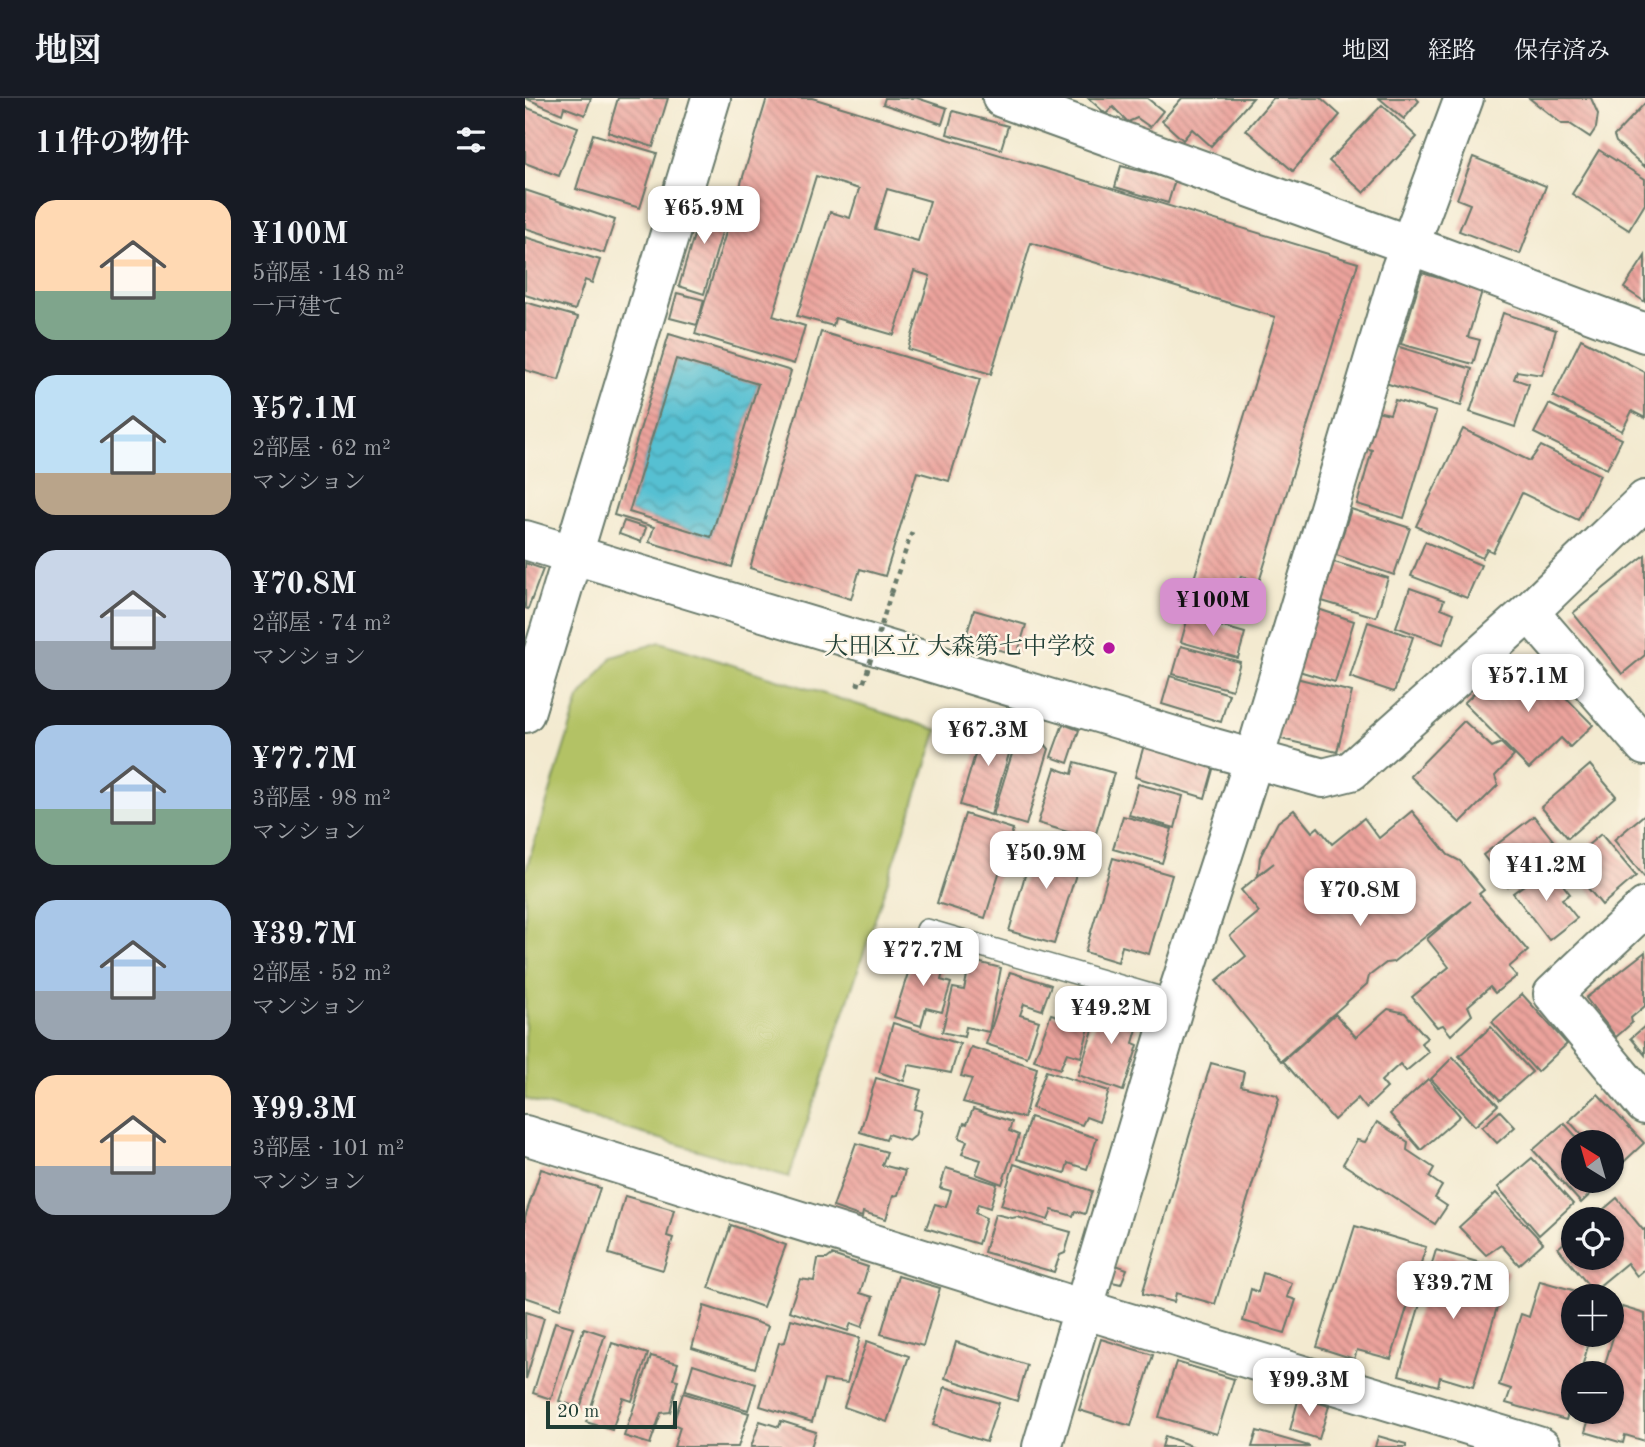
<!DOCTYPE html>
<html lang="ja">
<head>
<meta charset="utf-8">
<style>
	:root { --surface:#171b24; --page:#242831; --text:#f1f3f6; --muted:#9ea1a6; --line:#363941; --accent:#d690ce }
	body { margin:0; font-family:"Old Standard TT","Noto Serif JP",serif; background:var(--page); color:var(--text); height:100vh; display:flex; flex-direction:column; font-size:26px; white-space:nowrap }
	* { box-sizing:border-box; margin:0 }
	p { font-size:23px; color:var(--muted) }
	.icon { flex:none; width:38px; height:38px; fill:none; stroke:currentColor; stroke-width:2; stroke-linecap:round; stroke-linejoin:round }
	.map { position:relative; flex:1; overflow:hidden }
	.panel { display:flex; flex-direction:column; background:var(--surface); width:525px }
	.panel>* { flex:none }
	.needle { width:46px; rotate:323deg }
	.fabs { position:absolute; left:1036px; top:1032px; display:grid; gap:14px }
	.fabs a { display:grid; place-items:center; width:63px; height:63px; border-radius:50%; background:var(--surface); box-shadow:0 2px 5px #0004; font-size:35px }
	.scale { position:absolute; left:21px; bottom:18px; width:131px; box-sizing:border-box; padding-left:7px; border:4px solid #1f3d34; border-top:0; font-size:19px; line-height:24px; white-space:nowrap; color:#1f3d34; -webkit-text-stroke:5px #fcf5e5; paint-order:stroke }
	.price { position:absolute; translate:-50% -60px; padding:0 16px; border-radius:14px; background:#fff; color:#222; font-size:23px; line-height:46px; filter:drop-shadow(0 2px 4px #0008) }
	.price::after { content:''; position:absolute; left:50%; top:42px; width:21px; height:16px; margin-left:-10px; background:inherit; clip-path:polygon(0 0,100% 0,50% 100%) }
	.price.on { background:var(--accent); color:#111 }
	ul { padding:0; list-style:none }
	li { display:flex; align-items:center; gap:21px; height:175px; padding:0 35px }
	li span { display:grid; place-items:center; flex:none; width:196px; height:140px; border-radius:21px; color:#555 }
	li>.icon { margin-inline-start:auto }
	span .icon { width:84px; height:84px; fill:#fffc; stroke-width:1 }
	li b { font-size:30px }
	h2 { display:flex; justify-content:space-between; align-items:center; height:84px; padding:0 35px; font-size:30px }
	header { display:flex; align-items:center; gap:42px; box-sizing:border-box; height:98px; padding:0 35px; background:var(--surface); border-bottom:2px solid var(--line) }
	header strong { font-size:33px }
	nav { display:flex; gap:38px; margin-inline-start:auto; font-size:24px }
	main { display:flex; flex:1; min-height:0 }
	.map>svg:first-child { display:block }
	.pitch { fill:#b3c265; stroke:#69804c; stroke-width:2 }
	.water { fill:url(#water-waves); stroke:#3a7e83; stroke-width:2 }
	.building { fill:url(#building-back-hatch); fill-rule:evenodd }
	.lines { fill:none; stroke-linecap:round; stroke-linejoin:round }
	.lane-casing { stroke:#697a6b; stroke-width:24 }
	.street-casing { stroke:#697a6b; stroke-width:42 }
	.path { stroke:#697a6b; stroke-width:4.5; stroke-dasharray:5 5; stroke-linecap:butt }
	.lane { stroke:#fff; stroke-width:21 }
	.street { stroke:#fff; stroke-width:38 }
	.path-bridge { stroke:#697a6b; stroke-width:4.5; stroke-dasharray:5 5; stroke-linecap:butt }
	.poi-dot { fill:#b5179e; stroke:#fcf5e5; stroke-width:2.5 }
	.labels { text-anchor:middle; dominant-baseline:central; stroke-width:5; stroke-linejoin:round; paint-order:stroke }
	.poi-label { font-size:24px; fill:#1f3d34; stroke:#fcf5e5; text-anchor:end }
</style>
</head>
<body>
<header>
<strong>地図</strong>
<nav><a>地図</a><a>経路</a><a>保存済み</a></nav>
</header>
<main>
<section class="panel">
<h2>11件の物件<svg class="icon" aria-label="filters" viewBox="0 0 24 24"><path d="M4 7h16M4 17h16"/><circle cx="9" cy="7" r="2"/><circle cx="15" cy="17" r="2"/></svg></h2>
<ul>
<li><span style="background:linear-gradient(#ffd9b3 65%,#7fa58c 0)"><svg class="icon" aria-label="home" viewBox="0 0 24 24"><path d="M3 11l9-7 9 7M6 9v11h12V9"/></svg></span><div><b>¥100M</b><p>5部屋 · 148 m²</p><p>一戸建て</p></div></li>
<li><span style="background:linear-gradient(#bfe0f5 70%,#b9a48a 0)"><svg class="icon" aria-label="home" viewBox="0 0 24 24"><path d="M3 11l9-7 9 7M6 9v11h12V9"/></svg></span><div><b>¥57.1M</b><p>2部屋 · 62 m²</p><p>マンション</p></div></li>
<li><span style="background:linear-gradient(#c9d6e8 65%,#9aa5b1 0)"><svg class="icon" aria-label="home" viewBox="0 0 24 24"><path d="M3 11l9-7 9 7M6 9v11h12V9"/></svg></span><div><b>¥70.8M</b><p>2部屋 · 74 m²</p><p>マンション</p></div></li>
<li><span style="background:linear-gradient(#a9c7e8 60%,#7fa58c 0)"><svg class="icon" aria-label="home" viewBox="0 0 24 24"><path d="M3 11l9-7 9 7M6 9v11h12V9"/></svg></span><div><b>¥77.7M</b><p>3部屋 · 98 m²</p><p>マンション</p></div></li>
<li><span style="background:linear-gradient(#a9c7e8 65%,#9aa5b1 0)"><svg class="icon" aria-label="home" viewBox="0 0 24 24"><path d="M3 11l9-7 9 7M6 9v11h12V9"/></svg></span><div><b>¥39.7M</b><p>2部屋 · 52 m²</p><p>マンション</p></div></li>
<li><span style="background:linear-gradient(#ffd9b3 65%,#9aa5b1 0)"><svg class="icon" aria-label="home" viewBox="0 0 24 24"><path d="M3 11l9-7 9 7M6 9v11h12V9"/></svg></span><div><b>¥99.3M</b><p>3部屋 · 101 m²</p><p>マンション</p></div></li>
</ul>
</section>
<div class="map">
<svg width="1120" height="1349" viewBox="0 0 1120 1349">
	<defs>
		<pattern id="water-waves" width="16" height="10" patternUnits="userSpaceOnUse" patternTransform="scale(1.75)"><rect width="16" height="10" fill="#56c0d2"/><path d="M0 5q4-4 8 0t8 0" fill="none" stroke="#479dab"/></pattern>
		<pattern id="building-back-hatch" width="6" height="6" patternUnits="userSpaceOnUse" patternTransform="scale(1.75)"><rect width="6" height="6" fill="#eca39c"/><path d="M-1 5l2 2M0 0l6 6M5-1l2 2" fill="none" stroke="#bf8680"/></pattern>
	</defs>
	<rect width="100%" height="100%" fill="#fcf5e5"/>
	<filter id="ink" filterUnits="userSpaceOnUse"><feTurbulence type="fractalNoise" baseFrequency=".0143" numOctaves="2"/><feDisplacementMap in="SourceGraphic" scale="14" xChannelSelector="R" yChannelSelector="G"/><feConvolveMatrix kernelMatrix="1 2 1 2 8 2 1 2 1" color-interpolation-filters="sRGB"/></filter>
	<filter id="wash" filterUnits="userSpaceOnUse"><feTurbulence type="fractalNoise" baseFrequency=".00686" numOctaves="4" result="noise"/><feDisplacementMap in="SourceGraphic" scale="28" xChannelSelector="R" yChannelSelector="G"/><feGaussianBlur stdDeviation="1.57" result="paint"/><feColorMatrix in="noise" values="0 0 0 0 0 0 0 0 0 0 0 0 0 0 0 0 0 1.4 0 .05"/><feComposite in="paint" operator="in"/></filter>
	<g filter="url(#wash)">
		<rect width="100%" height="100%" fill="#f3ead0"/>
		<polygon class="pitch" points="135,544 413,632 264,1079 0,1001 0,775 54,601 87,559"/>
		<polygon class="water" points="151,261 233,286 186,439 104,414"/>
		<g id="blocks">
			<g class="building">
				<polygon points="0,0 66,0 60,17 39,9 37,16"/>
				<polygon points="93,0 143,0 128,49 83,34"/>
				<path d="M 242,0 L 287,0 L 833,165 L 734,484 L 716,478 L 703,521 L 677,513 L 683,492 L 667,487 L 750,219 L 506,145 L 466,276 L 383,251 L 405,178 L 389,173 L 369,237 L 310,220 L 308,228 L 272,218 L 305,114 L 325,120 L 334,91 L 291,78 L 248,218 L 280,228 L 269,266 L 170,236 ZM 362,91 L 405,103 L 393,143 L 350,131 Z"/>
				<polygon points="360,0 392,0 422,10 417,26 358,6"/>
				<polygon points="563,0 622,0 638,13 625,29 612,20 603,24 588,9 581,16"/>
				<polygon points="657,0 728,0 686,48 667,31 658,42 637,23"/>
				<polygon points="748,0 796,0 815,17 768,73 721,32"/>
				<polygon points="854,0 891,0 894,3 879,21"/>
				<polygon points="1004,0 1066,0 1073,16 1071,30 1065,39 1045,26 1037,26"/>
				<polygon points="1120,5 1120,69 1091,44 1089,38"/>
				<polygon points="857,7 892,39 839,95 804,63"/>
				<polygon points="0,9 53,29 34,78 0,65"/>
				<polygon points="428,13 483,28 476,51 422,36"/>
				<polygon points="68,36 132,55 115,110 51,91"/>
				<polygon points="1074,52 1120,81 1120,106 1104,132 1047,96"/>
				<polygon points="948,59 1021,88 995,156 934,133 945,106 932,101"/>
				<polygon points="596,68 650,82 643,105 590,89"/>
				<polygon points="0,92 90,122 79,155 0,130"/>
				<polygon points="180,100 205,107 179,196 154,188"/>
				<polygon points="0,139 75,162 67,185 60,182 50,212 0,197"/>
				<polygon points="1120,158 1120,204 1099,190"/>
				<polygon points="897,175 957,193 943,239 955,242 948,266 876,246"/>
				<polygon points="152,195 179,202 172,227 145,220"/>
				<polygon points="0,204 53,219 34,282 0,272"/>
				<polygon points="978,215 1031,232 1017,277 992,273 989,281 1004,286 990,329 945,314"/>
				<polygon points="296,234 455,281 424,383 392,374 360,478 335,471 326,501 225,470"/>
				<path d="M 144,236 L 266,273 L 207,469 L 124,444 L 129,429 L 89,417 ZM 151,261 L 233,286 L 186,439 L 104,414 Z"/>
				<polygon points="1056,241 1120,274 1120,320 1107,313 1097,333 1028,298"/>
				<polygon points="871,248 947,271 936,308 860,285"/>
				<polygon points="870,302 911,314 879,420 832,406 847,352 841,350 852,313 865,316"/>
				<polygon points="1024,306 1097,341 1082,371 1009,335"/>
				<polygon points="938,331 1005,363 1016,348 1075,377 1053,422 997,395 968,454 962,451 957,460 891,428"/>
				<polygon points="826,411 885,430 869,477 811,457"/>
				<polygon points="99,423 121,430 116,444 94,436"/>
				<polygon points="900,444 956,467 942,500 886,478"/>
				<polygon points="1120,457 1120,557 1097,576 1048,515"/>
				<polygon points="809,464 863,480 851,519 797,503"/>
				<polygon points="0,465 18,471 3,511 0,510"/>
				<polygon points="885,490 919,502 916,510 929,515 918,546 871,529"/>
				<polygon points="784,508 829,523 810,584 764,570"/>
				<polygon points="449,512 501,527 492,557 440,542"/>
				<polygon points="663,519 720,535 713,560 656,544"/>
				<polygon points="843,524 888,539 869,594 825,579"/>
				<polygon points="656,548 715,564 707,592 648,576"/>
				<polygon points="1004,562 1068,627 1045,649 1036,640 1004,671 939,605 966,579 977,589"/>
				<polygon points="645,578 704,596 696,624 637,606"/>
				<polygon points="767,579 827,594 812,654 752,640"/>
				<polygon points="460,623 491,632 466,717 435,707"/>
				<polygon points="939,623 967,649 976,645 989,658 970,678 973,687 935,725 885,678"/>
				<polygon points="538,626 554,632 543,665 526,659"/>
				<polygon points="495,630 511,635 524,651 501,727 468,717"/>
				<polygon points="619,647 689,668 680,700 610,679"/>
				<polygon points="550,664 589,675 569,742 513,725 530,670 547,676"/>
				<polygon points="1065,667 1091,698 1043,740 1016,709"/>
				<polygon points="613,686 658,698 650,730 604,717"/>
				<polygon points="769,712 787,734 793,729 807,746 839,720 854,740 887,713 923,757 935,763 959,792 954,796 1003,853 984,869 992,878 970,895 965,889 943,908 947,917 926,937 918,927 912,929 887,899 924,869 902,841 946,803 868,864 861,865 844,878 842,886 756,963 691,883 721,858 705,838 734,814 716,792 749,765 733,777 735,759 753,724"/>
				<polygon points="440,716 488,731 460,820 412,805"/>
				<polygon points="1120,716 1120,780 1089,742"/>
				<polygon points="598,718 647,731 637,765 588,751"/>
				<polygon points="1009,718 1039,756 1031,762 1027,756 983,789 958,757"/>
				<polygon points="1076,736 1111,778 1077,807 1042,765"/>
				<polygon points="511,739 558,754 529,846 484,833"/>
				<polygon points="588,760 647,777 624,856 597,848 593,864 560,854"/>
				<polygon points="1024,769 1045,796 1037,801 1052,820 1024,842 988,795"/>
				<polygon points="391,850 422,859 416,882 426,885 417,914 401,910 396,928 369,919"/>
				<polygon points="1120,854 1120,908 1106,920 1107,925 1091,939 1061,900"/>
				<polygon points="452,864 476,870 464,934 441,929 439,939 417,934 428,890 439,892 444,868 451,870"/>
				<polygon points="485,874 526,887 517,912 499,906 495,917 514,923 502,959 461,946"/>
				<polygon points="547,891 573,897 556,959 542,955 535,971 509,962 526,916 533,918 541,896 545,898"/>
				<polygon points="997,896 1042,946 1012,974 967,924"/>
				<polygon points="583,901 613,910 608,927 612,931 608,945 613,947 598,993 553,977 573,917 578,917"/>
				<polygon points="863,911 880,915 902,940 896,945 904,954 881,973 875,966 856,983 862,990 841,1010 833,1000 809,1022 758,963 810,916 831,939"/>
				<polygon points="368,925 435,946 426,975 384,967 379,983 354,974"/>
				<polygon points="1120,928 1120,957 1106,940"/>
				<polygon points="966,929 1007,974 975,1002 934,958"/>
				<polygon points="446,949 512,970 499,1020 438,1004 447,981 436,978"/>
				<polygon points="928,959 973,1007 950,1028 906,981"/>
				<polygon points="686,965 719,974 716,988 752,997 754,1001 690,1206 651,1195 649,1204 618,1196 618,1193"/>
				<polygon points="521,973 584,993 574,1024 561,1019 557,1027 507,1010"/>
				<polygon points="351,980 396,992 390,1011 397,1013 390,1038 384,1043 363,1036 361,1042 335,1034"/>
				<polygon points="903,981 935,1018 896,1052 865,1016"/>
				<polygon points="1073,996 1119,1045 1090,1072 1087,1069 1087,1045 1064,1045 1044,1023"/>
				<polygon points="448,1011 487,1024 484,1033 494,1037 477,1086 451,1076 456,1062 437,1056 442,1043 434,1040 439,1025 442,1026"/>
				<polygon points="975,1013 990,1029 972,1045 957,1029"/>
				<polygon points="505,1019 572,1040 562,1071 543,1065 540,1075 492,1061"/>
				<polygon points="852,1024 883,1044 882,1052 909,1070 904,1079 917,1088 910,1100 922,1108 910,1126 818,1066 832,1042 840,1044"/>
				<polygon points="1039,1025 1057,1045 1048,1045 1048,1083 1079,1083 1056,1105 1008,1052"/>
				<polygon points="331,1045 362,1054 357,1067 380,1073 373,1097 368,1098 361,1121 338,1114 337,1119 308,1109"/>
				<polygon points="1007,1060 1048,1106 1014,1137 973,1089"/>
				<polygon points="489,1066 567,1093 560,1116 550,1113 548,1118 527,1112 523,1122 476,1107"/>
				<polygon points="421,1070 472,1086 465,1110 453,1106 450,1115 461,1120 453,1146 401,1130 410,1106 421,1109 426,1093 415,1090"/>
				<polygon points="16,1071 75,1090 35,1211 0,1199 0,1119"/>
				<polygon points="971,1095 1018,1145 994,1167 976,1147 961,1157 934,1129"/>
				<polygon points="100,1098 149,1112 142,1138 148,1140 138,1172 84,1156"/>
				<polygon points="1092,1100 1118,1132 1120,1131 1120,1171 1112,1178 1102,1165 1068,1193 1033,1150 1048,1137 1048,1160 1087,1160 1087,1122 1066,1122"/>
				<polygon points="470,1116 487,1120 492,1119 546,1134 540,1155 535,1157 529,1174 459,1154"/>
				<polygon points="206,1127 261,1147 238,1209 184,1190"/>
				<polygon points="830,1128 901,1149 866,1261 832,1252 829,1261 792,1249"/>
				<polygon points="911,1152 983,1173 948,1289 915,1279 913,1288 874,1277"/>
				<polygon points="307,1157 343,1169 335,1195 348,1199 337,1229 326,1225 323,1233 264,1213 275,1181 289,1183 293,1161 302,1161"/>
				<polygon points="591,1167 602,1171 596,1186 587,1184"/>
				<polygon points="738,1175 767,1185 762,1199 771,1202 760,1235 718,1223 726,1191 733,1194"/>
				<polygon points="373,1178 415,1190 398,1248 356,1236"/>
				<polygon points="1015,1183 1069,1198 1048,1199 1048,1237 1066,1237 1055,1276 1048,1276 1048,1298 1041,1322 981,1305 986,1291 974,1287 996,1216 1004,1219"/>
				<polygon points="179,1208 243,1228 230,1270 167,1250"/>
				<polygon points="1097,1209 1120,1216 1120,1343 1100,1337 1098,1345 1060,1334 1066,1314 1087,1314 1087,1276 1077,1276"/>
				<polygon points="1,1214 19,1220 1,1281 0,1217"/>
				<polygon points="266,1221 335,1240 322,1285 299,1282 287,1324 235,1308 254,1245 260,1244"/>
				<polygon points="30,1224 48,1229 26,1301 8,1295"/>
				<polygon points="59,1230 80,1237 55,1310 34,1303"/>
				<polygon points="576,1241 628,1257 606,1328 554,1312"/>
				<polygon points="342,1243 384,1258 362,1324 319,1309"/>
				<polygon points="431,1244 502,1267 492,1303 420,1280"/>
				<polygon points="87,1245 123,1256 107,1303 98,1300 87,1332 61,1324"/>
				<polygon points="126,1258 153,1265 148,1281 153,1282 145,1314 136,1315 125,1346 99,1338"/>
				<polygon points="651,1264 709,1281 692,1336 634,1319"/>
				<polygon points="168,1266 231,1286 223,1312 160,1293"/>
				<polygon points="420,1289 474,1305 461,1344 408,1327"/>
				<polygon points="158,1295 224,1315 213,1349 149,1349 155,1329 148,1326"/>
				<polygon points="774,1299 804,1308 794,1341 765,1332"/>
				<polygon points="235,1323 254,1329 256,1323 291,1334 286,1349 226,1349"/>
				<polygon points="732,1333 784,1348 784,1349 727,1349"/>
				<polygon points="640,1338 669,1349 637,1349"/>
				<polygon points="853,1338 881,1346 881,1349 850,1349"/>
			</g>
		</g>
	</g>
	<g filter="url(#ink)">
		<use href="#blocks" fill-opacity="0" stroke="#697a6b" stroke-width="2"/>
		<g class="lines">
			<g class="lane-casing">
				<polyline id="lane" points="402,832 650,904"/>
			</g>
			<g class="street-casing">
				<g id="street">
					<polyline points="477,0 912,157 1120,235"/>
					<polyline points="0,442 689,650 798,680 826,673 1004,514 1120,402"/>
					<polyline points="1004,514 1120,648"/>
					<polyline points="0,615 186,0"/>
					<polyline points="1120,809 1028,896 1120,1007"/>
					<polyline points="0,1037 558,1211 1016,1349"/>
					<polyline points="517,1349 650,904 729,661 875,173 939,0"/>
				</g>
			</g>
			<polyline class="path" points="366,495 387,434"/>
			<use href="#lane" class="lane"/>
			<use href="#street" class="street"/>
			<polyline class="path-bridge" points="331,585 338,587 366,495"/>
		</g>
	</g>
	<circle class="poi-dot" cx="584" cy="550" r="7"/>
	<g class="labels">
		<g class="poi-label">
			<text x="570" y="550">大田区立 大森第七中学校</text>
		</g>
	</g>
</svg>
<div class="fabs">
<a><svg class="needle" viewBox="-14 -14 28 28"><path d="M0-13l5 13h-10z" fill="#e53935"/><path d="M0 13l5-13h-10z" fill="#9ea1a6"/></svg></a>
<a><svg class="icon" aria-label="locate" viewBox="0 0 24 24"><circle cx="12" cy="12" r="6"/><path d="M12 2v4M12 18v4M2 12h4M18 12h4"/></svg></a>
<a>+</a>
<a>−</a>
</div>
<div class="scale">20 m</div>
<b class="price" style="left:179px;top:148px">¥65.9M</b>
<b class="price on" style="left:688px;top:540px">¥100M</b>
<b class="price" style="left:1003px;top:616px">¥57.1M</b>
<b class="price" style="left:463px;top:670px">¥67.3M</b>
<b class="price" style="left:521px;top:793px">¥50.9M</b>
<b class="price" style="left:1021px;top:805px">¥41.2M</b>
<b class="price" style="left:835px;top:830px">¥70.8M</b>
<b class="price" style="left:398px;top:890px">¥77.7M</b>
<b class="price" style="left:586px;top:948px">¥49.2M</b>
<b class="price" style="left:928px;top:1223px">¥39.7M</b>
<b class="price" style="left:784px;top:1320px">¥99.3M</b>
</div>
</main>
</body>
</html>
